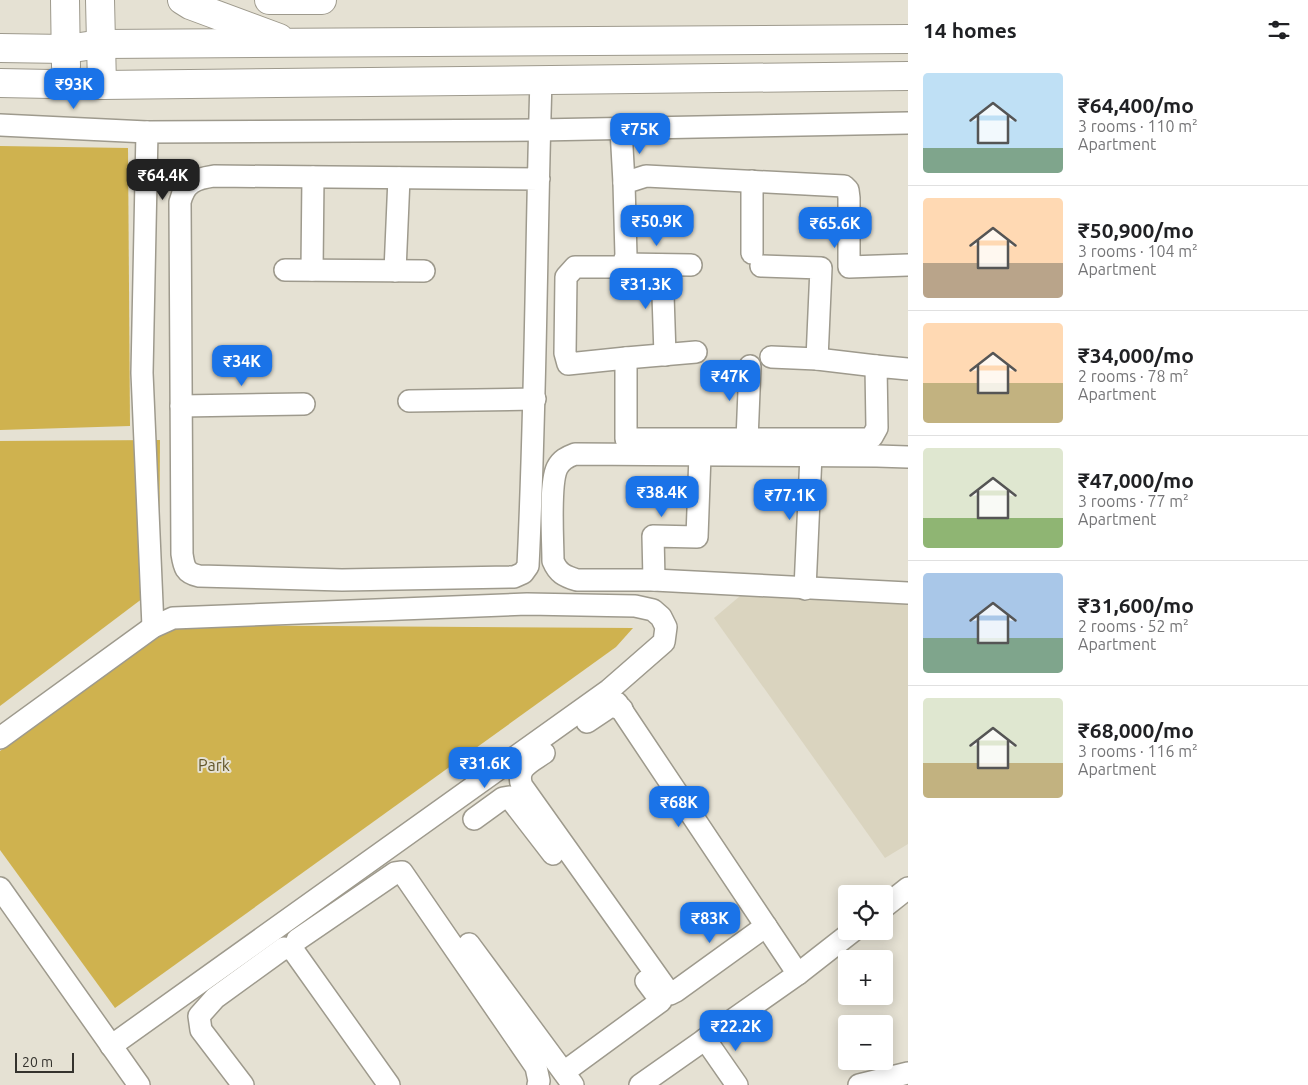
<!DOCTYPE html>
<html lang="en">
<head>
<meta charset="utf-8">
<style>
	:root { --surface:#fff; --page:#f6f6f6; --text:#202124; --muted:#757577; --line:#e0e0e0; --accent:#1a73e8 }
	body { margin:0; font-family:Ubuntu,sans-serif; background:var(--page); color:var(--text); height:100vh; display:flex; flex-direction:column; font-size:19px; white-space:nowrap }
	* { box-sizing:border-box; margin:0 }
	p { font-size:16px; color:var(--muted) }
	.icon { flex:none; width:28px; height:28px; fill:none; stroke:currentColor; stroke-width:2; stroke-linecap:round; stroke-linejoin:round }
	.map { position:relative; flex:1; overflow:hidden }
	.details { display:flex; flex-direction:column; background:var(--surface); width:400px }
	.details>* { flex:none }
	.controls { position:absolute; left:838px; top:885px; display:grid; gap:10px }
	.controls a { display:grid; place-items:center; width:55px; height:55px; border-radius:5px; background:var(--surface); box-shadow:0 2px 12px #0003; font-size:25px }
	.scale { position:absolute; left:15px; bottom:12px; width:59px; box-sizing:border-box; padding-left:5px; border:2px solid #34322d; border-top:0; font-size:14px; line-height:18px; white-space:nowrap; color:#34322d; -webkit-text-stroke:4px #e5e1d3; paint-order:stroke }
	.price { position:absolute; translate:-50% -42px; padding:0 11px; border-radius:10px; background:var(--accent); color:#fff; font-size:16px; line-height:32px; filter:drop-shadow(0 1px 2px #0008) }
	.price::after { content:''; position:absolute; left:50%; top:30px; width:15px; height:11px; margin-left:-8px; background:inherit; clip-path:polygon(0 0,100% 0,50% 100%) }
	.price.current { background:#222; color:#fff }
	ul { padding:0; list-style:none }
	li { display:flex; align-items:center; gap:15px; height:125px; padding:0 15px }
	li+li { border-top:1px solid var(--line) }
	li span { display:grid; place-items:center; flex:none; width:140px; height:100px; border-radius:5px; color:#555 }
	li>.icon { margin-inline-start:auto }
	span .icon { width:60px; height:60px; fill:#fffc; stroke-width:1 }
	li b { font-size:21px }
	h2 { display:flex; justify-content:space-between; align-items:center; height:60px; padding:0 15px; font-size:21px }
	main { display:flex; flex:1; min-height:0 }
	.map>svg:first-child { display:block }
	.built { fill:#dad4bf }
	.green { fill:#cfb24f }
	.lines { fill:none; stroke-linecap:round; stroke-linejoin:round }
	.street-casing { stroke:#9e9a8d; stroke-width:24 }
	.secondary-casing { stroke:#9e9a8d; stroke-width:30 }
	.street { stroke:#fff; stroke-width:21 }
	.secondary { stroke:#fff; stroke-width:28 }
	.labels { text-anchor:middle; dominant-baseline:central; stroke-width:4; stroke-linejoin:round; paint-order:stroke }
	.park-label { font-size:16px; fill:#62552a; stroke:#e5e1d3 }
</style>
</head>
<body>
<main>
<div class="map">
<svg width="908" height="1085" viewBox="0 0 908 1085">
	<rect width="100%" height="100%" fill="#e5e1d3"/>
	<polygon class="built" points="746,591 908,595 908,844 885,858 714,618"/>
	<g class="green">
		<polygon points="0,146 128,148 130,426 0,430"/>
		<polygon points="160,440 159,586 0,706 0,441"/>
		<polygon points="192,625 633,628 616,647 115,1008 0,850 0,751 164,630"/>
	</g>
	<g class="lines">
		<g class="street-casing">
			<g id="street">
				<polyline points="0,125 147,132"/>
				<polyline points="621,129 624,183"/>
				<path d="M 539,179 L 214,176 C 195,179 185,182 180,202 L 182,554 C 184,567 185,573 199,576 L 342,580 L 514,577 L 523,573 L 528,566 C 536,404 536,242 541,80"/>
				<polyline points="752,253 752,181"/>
				<polyline points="623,264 691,265"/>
				<polyline points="662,265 665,355"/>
				<polyline points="908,265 849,267 849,198 848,190 844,186 646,176 624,183 626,256 623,264 617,267 575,267 566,277 565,353 568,364 626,358 626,439 866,439 872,437 877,428 876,366 908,369"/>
				<polyline points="761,266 821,268 817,359 771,357"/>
				<polyline points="285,270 424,271"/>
				<polyline points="312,270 313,177"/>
				<polyline points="395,271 399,178"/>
				<polyline points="626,358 696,352"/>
				<polyline points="817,359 876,366"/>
				<polyline points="409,401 535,399"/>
				<polyline points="181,406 304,404"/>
				<polyline points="747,440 750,366"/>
				<path d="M 908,457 L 877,456 L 575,454 C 567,457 561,460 557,468 C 549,485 553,540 553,561 C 558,573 564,576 577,580 L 654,580 L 908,593"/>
				<polyline points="654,580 653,536 697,537 700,455"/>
				<polyline points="805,589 811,455"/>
				<polyline points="153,627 142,373 147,132 539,130 908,123"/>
				<polyline points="617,703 798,974"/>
				<polyline points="587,722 611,706 622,709"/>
				<polyline points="0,738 153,627 173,618 527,604 635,606 653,610 661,617 666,627 664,642 609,690 111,1046"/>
				<path d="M 544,753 C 531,762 515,768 522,786 L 670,994 L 676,991 L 766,926"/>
				<polyline points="474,819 503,798 509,797 553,854"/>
				<polyline points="0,888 139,1085"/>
				<polyline points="884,907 908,888"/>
				<polyline points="297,940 395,873 402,872 536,1067 539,1081 538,1085"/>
				<polyline points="469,944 573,1085"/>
				<polyline points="705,1039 737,1085"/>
				<polyline points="564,1072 661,1001 646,981"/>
				<polyline points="243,1085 201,1030 199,1016 215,998 284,948 293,950 389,1085"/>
				<polyline points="640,1085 798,974 853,931"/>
				<polyline points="859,1085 908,1073"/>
			</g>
		</g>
		<g class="secondary-casing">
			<g id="secondary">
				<polyline points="65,0 66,66"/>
				<polyline points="100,0 102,85"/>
				<polyline points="182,0 190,5 279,38"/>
				<polyline points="269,0 322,0"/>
				<polyline points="0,48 66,49 101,44 908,39"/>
				<polyline points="0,83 102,85 908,76"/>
			</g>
		</g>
		<use href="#street" class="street"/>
		<use href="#secondary" class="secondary"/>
	</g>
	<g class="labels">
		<g class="park-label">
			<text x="214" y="765">Park</text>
		</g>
	</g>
</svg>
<div class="controls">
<a><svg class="icon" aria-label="locate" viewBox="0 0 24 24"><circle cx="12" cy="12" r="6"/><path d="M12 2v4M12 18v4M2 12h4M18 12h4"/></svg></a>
<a>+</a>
<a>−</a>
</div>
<div class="scale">20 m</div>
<b class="price" style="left:74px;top:110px">₹93K</b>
<b class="price" style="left:640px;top:155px">₹75K</b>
<b class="price current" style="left:163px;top:201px">₹64.4K</b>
<b class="price" style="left:657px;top:247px">₹50.9K</b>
<b class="price" style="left:835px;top:249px">₹65.6K</b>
<b class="price" style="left:646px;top:310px">₹31.3K</b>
<b class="price" style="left:242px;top:387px">₹34K</b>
<b class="price" style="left:730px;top:402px">₹47K</b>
<b class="price" style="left:662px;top:518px">₹38.4K</b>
<b class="price" style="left:790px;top:521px">₹77.1K</b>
<b class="price" style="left:485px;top:789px">₹31.6K</b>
<b class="price" style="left:679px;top:828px">₹68K</b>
<b class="price" style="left:710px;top:944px">₹83K</b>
<b class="price" style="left:736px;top:1052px">₹22.2K</b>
</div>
<section class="details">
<h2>14 homes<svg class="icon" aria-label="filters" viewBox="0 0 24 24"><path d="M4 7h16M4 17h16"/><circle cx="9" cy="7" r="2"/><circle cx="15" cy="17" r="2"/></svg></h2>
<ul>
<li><span style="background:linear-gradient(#bfe0f5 75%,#7fa58c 0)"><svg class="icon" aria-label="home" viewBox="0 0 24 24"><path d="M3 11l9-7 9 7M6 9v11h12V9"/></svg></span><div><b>₹64,400/mo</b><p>3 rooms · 110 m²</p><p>Apartment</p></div></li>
<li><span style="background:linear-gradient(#ffd9b3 65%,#b9a48a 0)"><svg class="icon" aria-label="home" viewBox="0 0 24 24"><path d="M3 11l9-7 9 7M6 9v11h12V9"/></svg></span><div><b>₹50,900/mo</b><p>3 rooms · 104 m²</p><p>Apartment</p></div></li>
<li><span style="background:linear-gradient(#ffd9b3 60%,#c2b280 0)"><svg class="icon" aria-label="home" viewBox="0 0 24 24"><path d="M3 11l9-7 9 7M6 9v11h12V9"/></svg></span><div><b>₹34,000/mo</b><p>2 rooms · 78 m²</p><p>Apartment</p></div></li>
<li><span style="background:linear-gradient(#dfe7d0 70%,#8fb573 0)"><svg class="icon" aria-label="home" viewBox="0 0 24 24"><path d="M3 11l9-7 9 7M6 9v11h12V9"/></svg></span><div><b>₹47,000/mo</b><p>3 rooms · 77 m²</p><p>Apartment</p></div></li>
<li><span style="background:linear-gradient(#a9c7e8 65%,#7fa58c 0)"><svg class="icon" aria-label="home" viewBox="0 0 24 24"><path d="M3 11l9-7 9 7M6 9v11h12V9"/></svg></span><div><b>₹31,600/mo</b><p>2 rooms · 52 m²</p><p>Apartment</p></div></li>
<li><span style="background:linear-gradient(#dfe7d0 65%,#c2b280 0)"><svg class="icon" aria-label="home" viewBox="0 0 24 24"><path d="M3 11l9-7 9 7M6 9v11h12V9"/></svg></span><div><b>₹68,000/mo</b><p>3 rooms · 116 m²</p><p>Apartment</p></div></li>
</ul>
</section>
</main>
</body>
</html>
